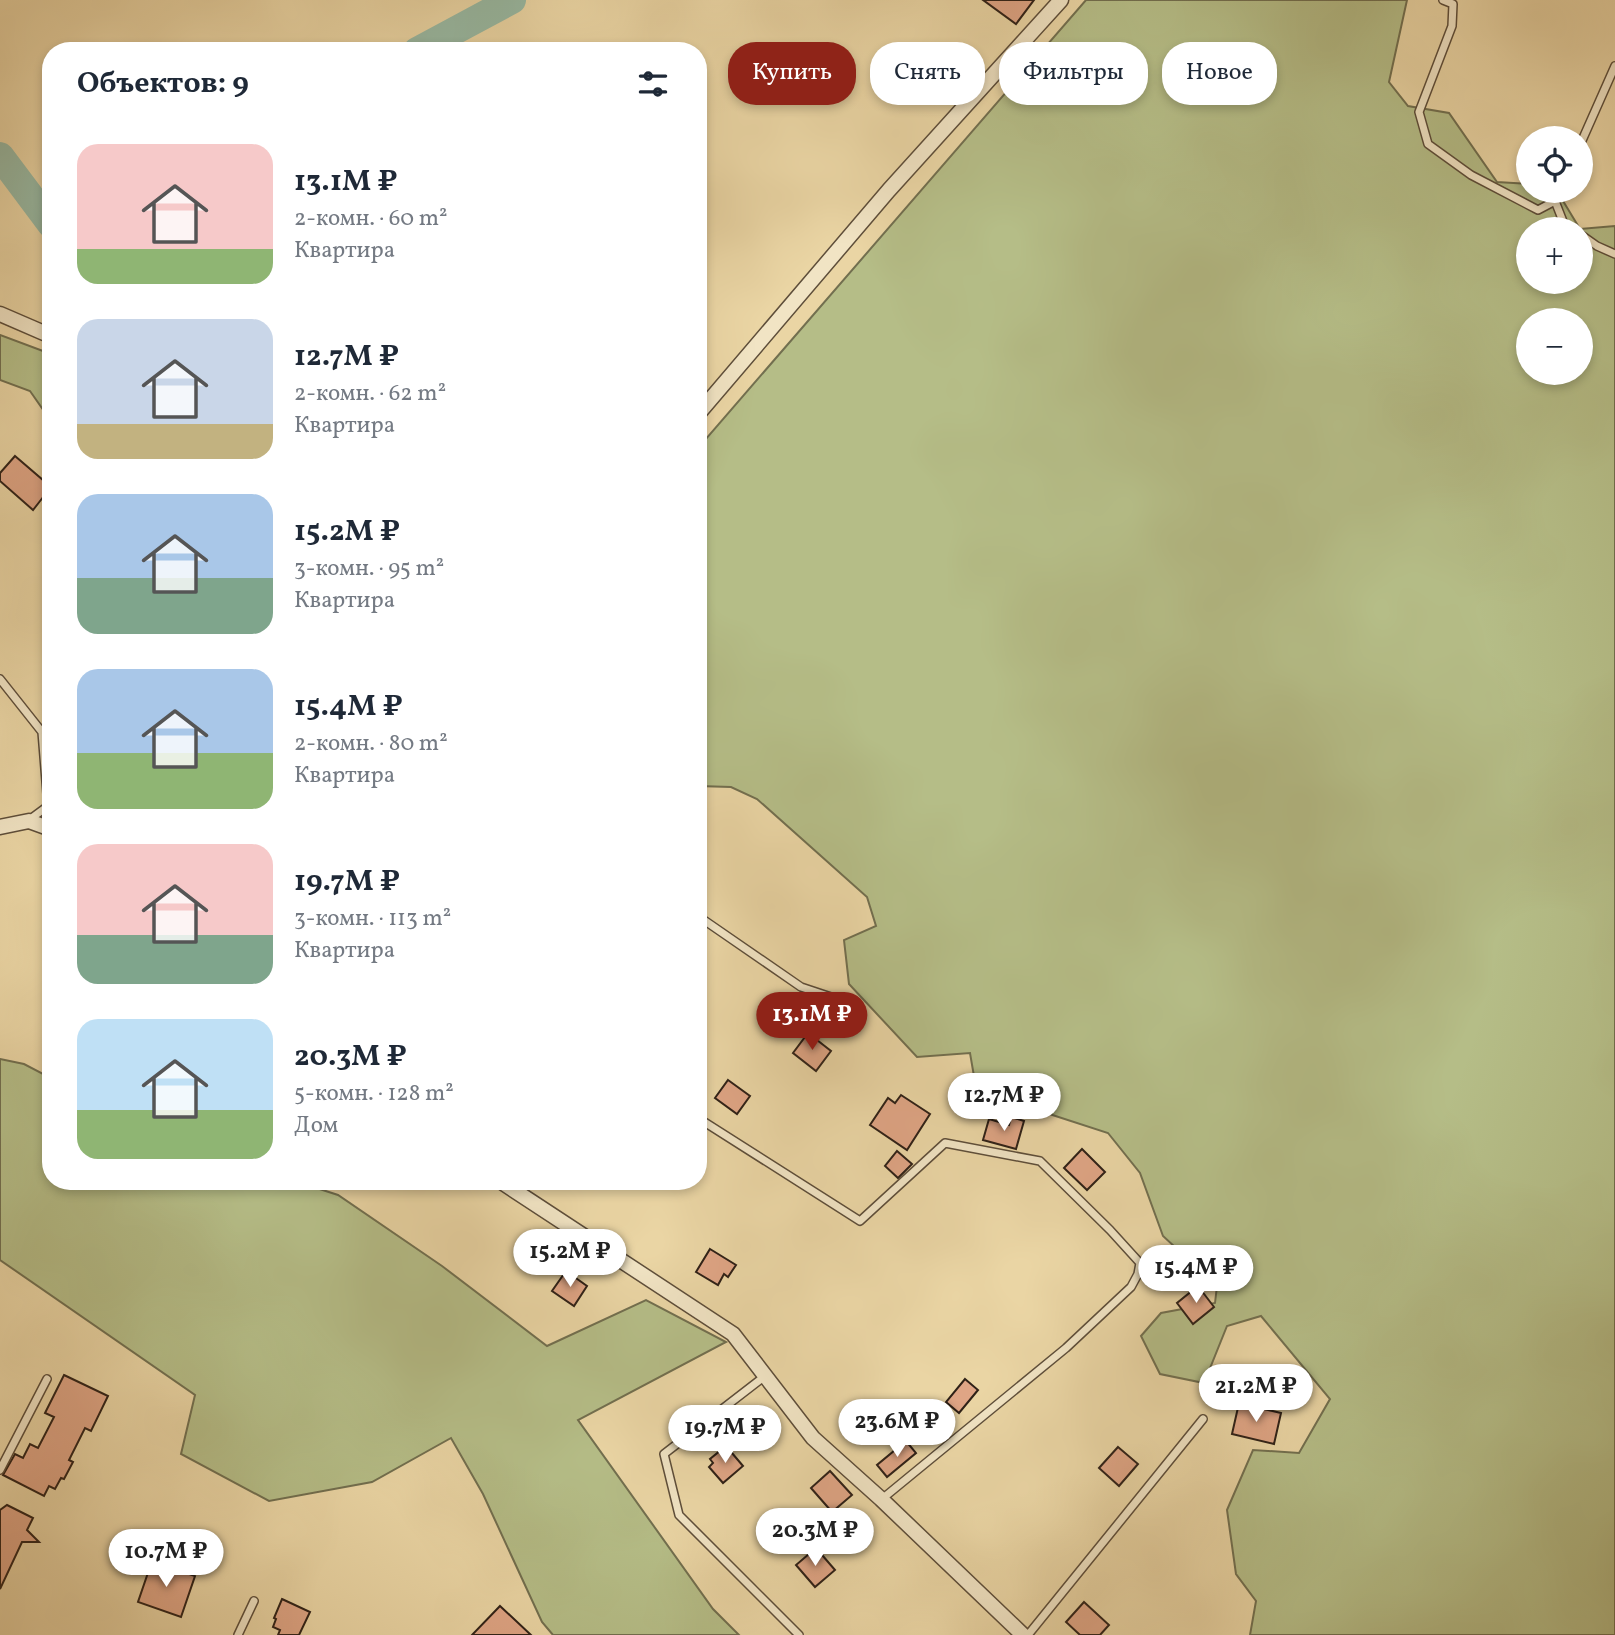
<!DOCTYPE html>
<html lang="ru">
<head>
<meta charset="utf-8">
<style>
	:root { --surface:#fff; --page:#f6f6f7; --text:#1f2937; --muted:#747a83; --accent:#8f2418 }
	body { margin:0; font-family:Vollkorn,serif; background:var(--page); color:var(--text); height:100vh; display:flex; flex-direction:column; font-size:26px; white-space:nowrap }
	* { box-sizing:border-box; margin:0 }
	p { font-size:23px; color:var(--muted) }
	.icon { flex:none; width:38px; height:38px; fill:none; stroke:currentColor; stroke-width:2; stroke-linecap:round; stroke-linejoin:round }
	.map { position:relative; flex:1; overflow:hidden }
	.side { position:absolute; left:42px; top:42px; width:665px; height:1148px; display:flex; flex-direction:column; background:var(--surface); border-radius:28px; box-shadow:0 4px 10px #0003 }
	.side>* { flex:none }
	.hud { position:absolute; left:728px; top:42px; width:665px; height:63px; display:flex; gap:14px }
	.tools { position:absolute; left:1516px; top:126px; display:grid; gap:14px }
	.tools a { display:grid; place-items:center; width:77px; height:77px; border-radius:50%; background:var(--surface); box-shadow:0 4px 10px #0003; font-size:35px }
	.price { position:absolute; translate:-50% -60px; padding:0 16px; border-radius:24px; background:#fff; color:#222; font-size:23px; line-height:46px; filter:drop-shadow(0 2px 4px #0008) }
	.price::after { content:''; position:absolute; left:50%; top:42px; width:21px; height:16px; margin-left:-10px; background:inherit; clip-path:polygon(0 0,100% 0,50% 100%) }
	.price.current { background:var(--accent); color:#fff }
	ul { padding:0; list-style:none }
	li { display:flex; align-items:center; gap:21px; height:175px; padding:0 35px }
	li span { display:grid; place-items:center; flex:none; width:196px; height:140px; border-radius:21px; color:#555 }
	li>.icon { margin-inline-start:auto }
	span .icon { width:84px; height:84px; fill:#fffc; stroke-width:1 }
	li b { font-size:30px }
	h2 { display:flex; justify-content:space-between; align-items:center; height:84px; padding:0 35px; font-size:30px }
	.pill { padding:0 24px; border-radius:28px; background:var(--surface); box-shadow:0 4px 10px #0003; font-size:24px; line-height:63px }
	.pill.current { background:var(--accent); color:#fff }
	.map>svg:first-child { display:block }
	.green { fill:#b5bd87; stroke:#726f4f; stroke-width:2; fill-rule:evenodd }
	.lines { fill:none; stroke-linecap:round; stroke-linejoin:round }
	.river { stroke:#98b9a3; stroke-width:28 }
	.building { fill:#dfa585; stroke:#2f2117; stroke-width:2 }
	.service-casing { stroke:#5e4e3a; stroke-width:10 }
	.minor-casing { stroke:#5e4e3a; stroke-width:17 }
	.service { stroke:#f1e4c4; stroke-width:7 }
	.minor { stroke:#f1e4c4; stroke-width:14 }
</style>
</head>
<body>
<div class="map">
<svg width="1615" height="1635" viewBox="0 0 1615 1635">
	<rect width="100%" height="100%" fill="#ead5a4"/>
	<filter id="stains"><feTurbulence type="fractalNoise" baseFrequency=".00286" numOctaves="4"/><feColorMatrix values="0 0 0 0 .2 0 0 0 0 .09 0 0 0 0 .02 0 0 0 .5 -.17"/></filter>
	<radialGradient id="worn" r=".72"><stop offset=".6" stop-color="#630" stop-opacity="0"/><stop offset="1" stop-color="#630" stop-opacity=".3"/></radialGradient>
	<g class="green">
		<path d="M 1086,0 L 1407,0 L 1389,82 L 1408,106 L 1449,113 L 1497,182 L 1528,184 L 1528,191 L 1557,191 L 1580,229 L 1615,226 L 1615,1635 L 1250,1635 L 1256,1601 L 1236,1574 L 1227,1510 L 1253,1450 L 1299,1453 L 1330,1399 L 1261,1316 L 1227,1326 L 1204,1383 L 1160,1374 L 1141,1336 L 1161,1313 L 1215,1303 L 1217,1286 L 1163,1236 L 1140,1173 L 1108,1133 L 1034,1109 L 975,1082 L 970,1053 L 917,1057 L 849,984 L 844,940 L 876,926 L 867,897 L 757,799 L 731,787 L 698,786 L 698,448 ZM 1528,229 L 1580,229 L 1580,282 L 1528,282 ZM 1528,320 L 1580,320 L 1580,373 L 1528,373 Z"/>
		<polygon points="0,335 51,354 51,421 30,391 0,380"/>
		<polygon points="0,1059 24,1064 51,1078 51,1181 295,1181 338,1195 442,1266 547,1346 646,1300 726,1342 578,1420 713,1609 739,1635 553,1635 542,1622 483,1494 451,1438 372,1482 269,1501 181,1454 195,1395 0,1260"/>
	</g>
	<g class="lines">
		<g class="river">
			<polyline points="417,51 512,0"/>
			<polyline points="0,156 51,224"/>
		</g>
	</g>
	<g class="building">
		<polygon points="983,0 1034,0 1016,24"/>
		<polygon points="15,456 51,487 33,510 0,481 0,473"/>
		<polygon points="808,1033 831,1051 816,1071 793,1053"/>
		<polygon points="728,1080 750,1096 737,1114 715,1098"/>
		<polygon points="901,1095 930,1114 907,1150 870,1125 888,1098 895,1103"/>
		<polygon points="1011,1117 1024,1121 1016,1149 983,1140 989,1119 1009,1125"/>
		<polygon points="1082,1149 1105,1172 1087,1190 1064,1168"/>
		<polygon points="897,1151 912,1164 898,1178 885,1166"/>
		<polygon points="710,1249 736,1265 728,1277 724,1274 718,1285 696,1272"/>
		<polygon points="566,1271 587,1286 574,1306 552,1291"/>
		<polygon points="1198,1286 1214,1307 1193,1324 1177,1303"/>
		<polygon points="64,1375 108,1396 91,1431 85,1428 69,1460 73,1462 64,1479 61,1478 55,1489 49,1486 44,1496 3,1475 15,1454 23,1458 30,1444 38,1448 54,1417 45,1413"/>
		<polygon points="965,1379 978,1390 959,1413 946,1402"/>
		<polygon points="1239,1403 1281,1413 1274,1444 1232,1434"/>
		<polygon points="866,1412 880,1427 862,1443 849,1428"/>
		<polygon points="906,1441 916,1453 887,1477 877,1465"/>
		<polygon points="726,1446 743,1466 723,1483 709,1467 713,1463 710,1459"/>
		<polygon points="1118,1447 1138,1464 1119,1486 1099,1468"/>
		<polygon points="830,1471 852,1495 832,1512 811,1488"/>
		<polygon points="7,1505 33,1518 27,1530 39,1542 22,1542 0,1589 0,1510"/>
		<polygon points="816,1548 835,1570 815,1587 796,1565"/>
		<polygon points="152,1561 195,1576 181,1617 138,1602"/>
		<polygon points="282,1599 310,1612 299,1635 278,1635 280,1630 273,1627 276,1619 274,1618"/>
		<polygon points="1084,1602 1109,1625 1100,1635 1080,1635 1066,1622"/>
		<polygon points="500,1606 531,1635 472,1635"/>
	</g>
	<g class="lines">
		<g class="service-casing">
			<g id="service">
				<polyline points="1443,0 1453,4 1452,26 1419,112 1428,144 1471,175 1538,210 1555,201"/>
				<polyline points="1580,145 1615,66"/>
				<polyline points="1560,191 1555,201 1564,224 1573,229"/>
				<polyline points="1580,234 1597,246 1615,254"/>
				<polyline points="0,679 42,732 48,806"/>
				<polyline points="29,820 48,806 51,806"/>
				<polyline points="698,916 801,987 843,1001"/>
				<polyline points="698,1118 860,1221 945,1143 1040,1161 1110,1230 1140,1263 1138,1274 1131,1287 1066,1348 882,1499"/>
				<polyline points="765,1376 664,1454 679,1515 799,1635"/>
				<polyline points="0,1470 47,1379"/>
				<polyline points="238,1635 254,1601"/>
				<polyline points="1028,1635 1203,1419"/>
			</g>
		</g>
		<g class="minor-casing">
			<g id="minor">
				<polyline points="0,314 51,336"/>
				<polyline points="698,414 889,190 1061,0"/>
				<polyline points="0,827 29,821 51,829"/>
				<polyline points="500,1181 733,1334 813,1438 881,1499 1023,1635"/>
			</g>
		</g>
		<use href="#service" class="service"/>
		<use href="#minor" class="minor"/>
	</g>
	<rect width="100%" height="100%" filter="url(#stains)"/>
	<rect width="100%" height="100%" fill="url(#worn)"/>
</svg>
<div class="tools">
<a><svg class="icon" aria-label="locate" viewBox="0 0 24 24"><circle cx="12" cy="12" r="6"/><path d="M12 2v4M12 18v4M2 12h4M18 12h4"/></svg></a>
<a>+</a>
<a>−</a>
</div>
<b class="price current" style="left:812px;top:1052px">13.1M ₽</b>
<b class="price" style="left:1004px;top:1133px">12.7M ₽</b>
<b class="price" style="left:570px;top:1289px">15.2M ₽</b>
<b class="price" style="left:1196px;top:1305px">15.4M ₽</b>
<b class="price" style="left:1256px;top:1424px">21.2M ₽</b>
<b class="price" style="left:897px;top:1459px">23.6M ₽</b>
<b class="price" style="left:725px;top:1465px">19.7M ₽</b>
<b class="price" style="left:815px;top:1568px">20.3M ₽</b>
<b class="price" style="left:166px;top:1589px">10.7M ₽</b>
<div class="hud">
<a class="pill current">Купить</a>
<a class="pill">Снять</a>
<a class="pill">Фильтры</a>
<a class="pill">Новое</a>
</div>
<section class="side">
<h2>Объектов: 9<svg class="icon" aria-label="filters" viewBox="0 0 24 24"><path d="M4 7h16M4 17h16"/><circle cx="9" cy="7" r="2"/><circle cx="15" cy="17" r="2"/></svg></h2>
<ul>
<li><span style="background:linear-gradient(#f6c9c9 75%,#8fb573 0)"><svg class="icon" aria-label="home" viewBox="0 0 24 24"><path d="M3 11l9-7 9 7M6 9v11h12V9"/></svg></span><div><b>13.1M ₽</b><p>2-комн. · 60 m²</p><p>Квартира</p></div></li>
<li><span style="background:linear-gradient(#c9d6e8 75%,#c2b280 0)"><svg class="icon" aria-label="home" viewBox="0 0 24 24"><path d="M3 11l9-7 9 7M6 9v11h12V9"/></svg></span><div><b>12.7M ₽</b><p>2-комн. · 62 m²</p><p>Квартира</p></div></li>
<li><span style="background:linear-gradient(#a9c7e8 60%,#7fa58c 0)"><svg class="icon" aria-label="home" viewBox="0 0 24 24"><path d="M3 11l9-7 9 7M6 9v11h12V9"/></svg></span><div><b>15.2M ₽</b><p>3-комн. · 95 m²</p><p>Квартира</p></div></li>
<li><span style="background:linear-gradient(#a9c7e8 60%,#8fb573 0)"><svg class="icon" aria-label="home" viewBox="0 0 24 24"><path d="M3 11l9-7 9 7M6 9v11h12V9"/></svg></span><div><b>15.4M ₽</b><p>2-комн. · 80 m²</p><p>Квартира</p></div></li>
<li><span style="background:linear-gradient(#f6c9c9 65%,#7fa58c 0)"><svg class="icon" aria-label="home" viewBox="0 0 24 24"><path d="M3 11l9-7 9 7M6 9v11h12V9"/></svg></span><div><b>19.7M ₽</b><p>3-комн. · 113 m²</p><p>Квартира</p></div></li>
<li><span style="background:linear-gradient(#bfe0f5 65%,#8fb573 0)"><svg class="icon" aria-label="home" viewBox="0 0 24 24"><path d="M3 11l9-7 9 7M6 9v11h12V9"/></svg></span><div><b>20.3M ₽</b><p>5-комн. · 128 m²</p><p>Дом</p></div></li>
</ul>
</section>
</div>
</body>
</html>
